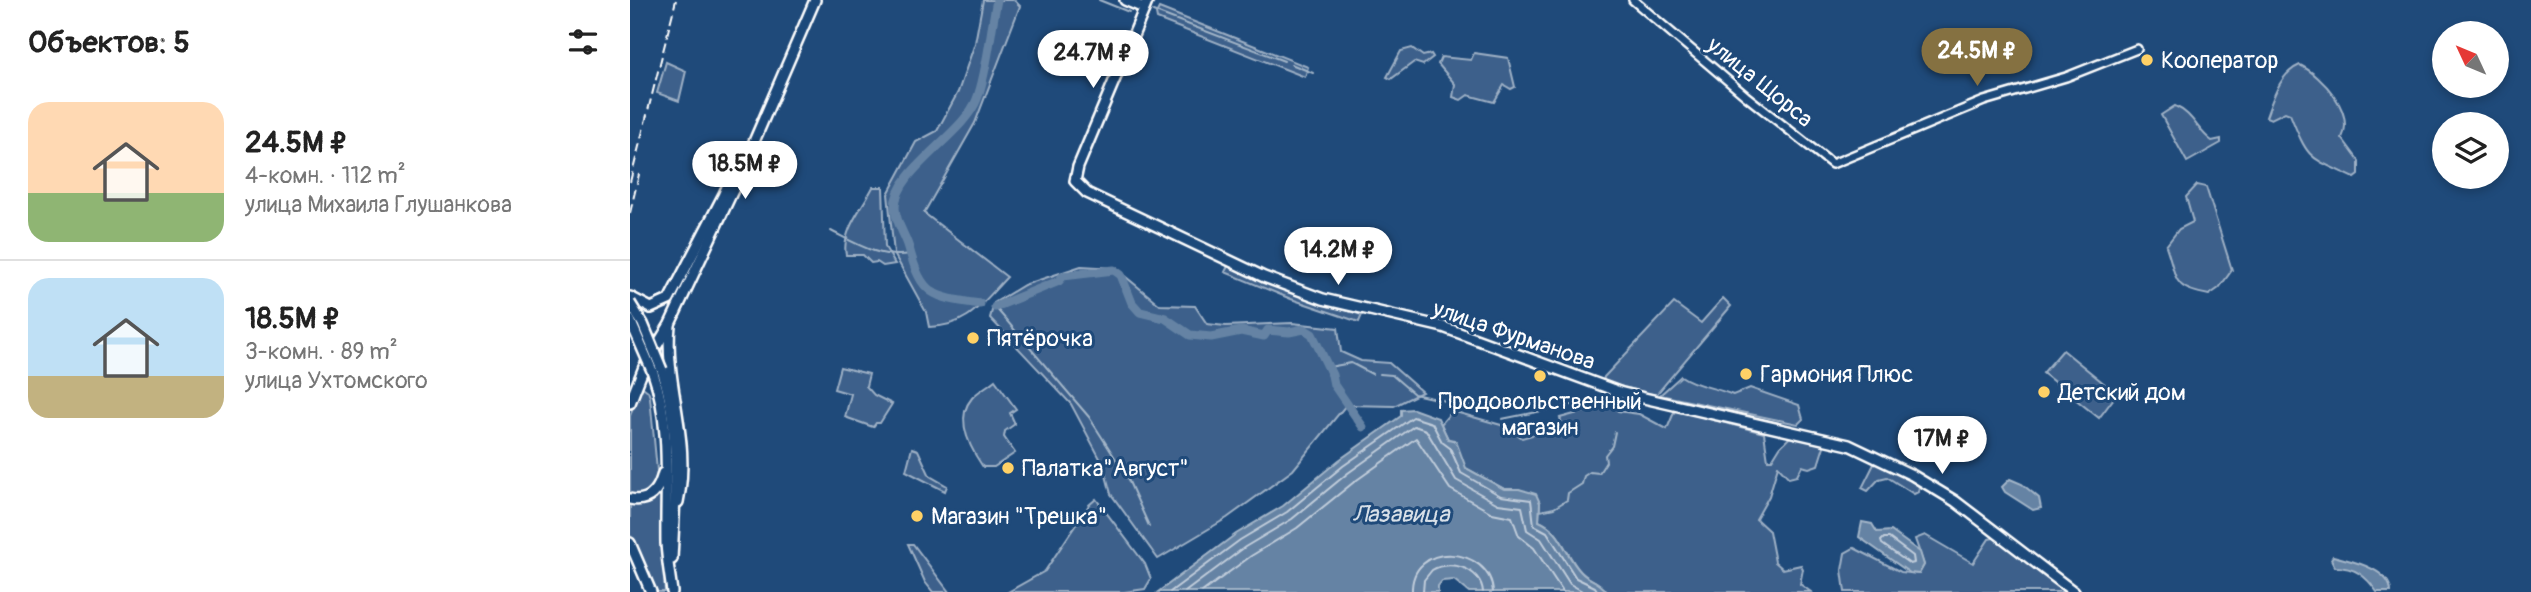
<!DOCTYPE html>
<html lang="ru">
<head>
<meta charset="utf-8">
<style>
	:root { --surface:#fff; --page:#f2f2f2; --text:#222; --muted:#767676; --line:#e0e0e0; --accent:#857141 }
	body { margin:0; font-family:Pangolin,sans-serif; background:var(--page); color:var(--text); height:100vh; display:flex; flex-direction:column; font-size:26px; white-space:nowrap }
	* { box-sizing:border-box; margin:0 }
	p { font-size:23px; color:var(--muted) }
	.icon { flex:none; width:38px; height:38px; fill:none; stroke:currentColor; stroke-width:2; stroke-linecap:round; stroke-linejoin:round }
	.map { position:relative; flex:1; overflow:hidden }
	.drawer { display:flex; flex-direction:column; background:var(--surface); width:630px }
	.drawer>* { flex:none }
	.needle { width:46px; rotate:314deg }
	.tools { position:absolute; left:1802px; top:21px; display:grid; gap:14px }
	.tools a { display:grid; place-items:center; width:77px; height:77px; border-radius:50%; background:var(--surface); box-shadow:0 4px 10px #0003; font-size:35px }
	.price { position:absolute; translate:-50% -60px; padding:0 16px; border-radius:24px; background:#fff; color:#222; font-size:23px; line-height:46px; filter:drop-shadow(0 2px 4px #0008) }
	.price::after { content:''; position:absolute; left:50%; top:42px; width:21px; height:16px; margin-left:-10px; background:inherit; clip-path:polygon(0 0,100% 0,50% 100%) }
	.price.current { background:var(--accent); color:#fff }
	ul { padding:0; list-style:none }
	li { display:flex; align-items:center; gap:21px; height:175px; padding:0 28px }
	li+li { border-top:2px solid var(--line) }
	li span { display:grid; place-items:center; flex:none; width:196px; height:140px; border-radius:21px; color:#555 }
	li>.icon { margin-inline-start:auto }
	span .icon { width:84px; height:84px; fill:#fffc; stroke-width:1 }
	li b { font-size:30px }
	h2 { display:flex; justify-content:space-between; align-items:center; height:84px; padding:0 28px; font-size:30px }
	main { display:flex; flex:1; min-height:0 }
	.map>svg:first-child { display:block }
	.green { fill:#3c618b; stroke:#9eb0c5; stroke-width:2 }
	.water { fill:#6583a4; stroke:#a3b5c8; stroke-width:2 }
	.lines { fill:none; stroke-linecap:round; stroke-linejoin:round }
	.shore { stroke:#c1cddb; stroke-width:2 }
	.stream { stroke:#a3b5c8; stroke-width:2 }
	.river { stroke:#6583a4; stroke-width:9 }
	.minor-casing { stroke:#fff; stroke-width:12 }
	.major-casing { stroke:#fff; stroke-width:14 }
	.minor { stroke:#1f4a7a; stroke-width:7 }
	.major { stroke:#1f4a7a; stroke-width:9 }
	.rail { stroke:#fff; stroke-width:2; stroke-dasharray:10 5; stroke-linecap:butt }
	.major-bridge-casing { stroke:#fff; stroke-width:14; stroke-linecap:butt }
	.major-bridge { stroke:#1f4a7a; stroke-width:9 }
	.poi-dot { fill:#ffd166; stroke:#1f4a7a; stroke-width:2.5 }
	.labels { text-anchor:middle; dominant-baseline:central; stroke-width:6; stroke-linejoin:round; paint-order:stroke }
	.poi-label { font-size:23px; fill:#fff; stroke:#1f4a7a; text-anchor:start }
	.street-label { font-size:23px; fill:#fff; stroke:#1f4a7a }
	.water-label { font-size:24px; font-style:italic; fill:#d8e0e8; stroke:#1f4a7a }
</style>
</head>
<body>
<main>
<section class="drawer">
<h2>Объектов: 5<svg class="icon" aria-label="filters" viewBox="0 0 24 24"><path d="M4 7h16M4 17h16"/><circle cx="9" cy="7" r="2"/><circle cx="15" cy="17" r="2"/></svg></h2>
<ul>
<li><span style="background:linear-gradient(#ffd9b3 65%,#8fb573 0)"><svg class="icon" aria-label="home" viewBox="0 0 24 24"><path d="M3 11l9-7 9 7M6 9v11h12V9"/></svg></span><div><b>24.5M ₽</b><p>4-комн. · 112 m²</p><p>улица Михаила Глушанкова</p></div></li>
<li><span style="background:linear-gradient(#bfe0f5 70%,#c2b280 0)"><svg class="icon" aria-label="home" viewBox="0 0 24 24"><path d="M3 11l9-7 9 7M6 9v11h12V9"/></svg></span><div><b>18.5M ₽</b><p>3-комн. · 89 m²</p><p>улица Ухтомского</p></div></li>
</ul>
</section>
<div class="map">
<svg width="1901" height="592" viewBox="0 0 1901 592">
	<rect width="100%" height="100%" fill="#1f4a7a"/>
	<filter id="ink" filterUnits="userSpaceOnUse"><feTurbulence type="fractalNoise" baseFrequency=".0143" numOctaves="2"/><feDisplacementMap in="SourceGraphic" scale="14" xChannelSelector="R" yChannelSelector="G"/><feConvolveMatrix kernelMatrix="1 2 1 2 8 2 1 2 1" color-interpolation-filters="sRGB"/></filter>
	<g filter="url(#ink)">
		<g class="green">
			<path d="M 353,0 L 384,0 L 390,6 L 345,123 L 294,213 L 377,277 C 351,304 339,326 299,327 L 296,312 L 264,254 L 258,194 L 286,142 L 307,131 L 328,92 L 345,43 Z"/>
			<polygon points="529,8 678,67 675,77 527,19 526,14"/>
			<polygon points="782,48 793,56 801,54 803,57 793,65 784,62 761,79 757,77 771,51"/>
			<polygon points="844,53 878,58 885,87 881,89 874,85 864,102 838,95 831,100 823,97 825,84 808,64 811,57 841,60"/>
			<polygon points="36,62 56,71 49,101 27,93"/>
			<path d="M 1670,65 C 1692,76 1725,112 1712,138 L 1729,161 L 1729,175 L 1725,178 C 1679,157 1679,162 1660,114 L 1655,112 L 1641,119 L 1636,117 C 1643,98 1650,73 1670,65 Z"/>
			<path d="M 1545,106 C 1563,114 1567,130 1582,141 L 1591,139 L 1591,143 L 1557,162 L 1531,115 Z"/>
			<path d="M 1567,185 L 1576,187 L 1602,270 L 1589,288 L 1579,295 C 1541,288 1548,280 1536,246 L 1549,229 L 1563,222 L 1556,197 Z"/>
			<path d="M 243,187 L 253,187 L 255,247 L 265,264 L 253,266 L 247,262 L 241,263 L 233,255 L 216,255 C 211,231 233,207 243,187 Z"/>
			<polygon points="451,266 485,268 530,305 565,306 577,324 596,326 662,323 708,328 711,352 731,361 759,363 792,392 764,406 716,405 663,470 597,518 528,559 481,494 473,464 441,404 360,318 364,303 394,285"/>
			<polygon points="598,266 664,294 732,315 729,322 661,299 595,272"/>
			<polygon points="1093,298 1101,306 1026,395 973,382 974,377 1044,303 1071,323"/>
			<polygon points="1433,350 1487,394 1469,418 1413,373"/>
			<polygon points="210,367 239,374 236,386 244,395 262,404 250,423 246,423 243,427 215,417 221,394 204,389"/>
			<path d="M 1051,376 C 1067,387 1085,387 1103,395 L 1120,388 L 1169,405 L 1173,419 L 1168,424 L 1030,395 Z"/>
			<path d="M 365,380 L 386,409 L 380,413 L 385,424 L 375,431 L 374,437 L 385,453 L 364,467 L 353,467 C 340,448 324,419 342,398 C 348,391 358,386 365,380 Z"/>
			<polygon points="10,385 18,391 20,397 28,481 16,496 0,496 0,416"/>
			<path d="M 981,404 L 988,411 L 1009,414 L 1037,429 L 1045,410 L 1134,433 L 1138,460 L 1142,460 L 1150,447 L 1161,436 L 1195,443 L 1188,465 L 1179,468 L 1172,466 L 1167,476 L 1159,478 L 1148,466 L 1139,496 L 1126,519 L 1139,531 L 1145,562 L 1153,569 L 1171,565 L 1173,569 L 1170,584 L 1181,592 L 977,592 C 968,579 959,581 951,572 C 935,555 933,531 909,521 L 910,503 L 889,489 L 874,489 L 835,468 L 824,440 L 818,439 L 811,424 L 822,411 L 878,427 L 892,438 L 923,429 L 929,435 L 934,429 L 930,418 Z"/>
			<polygon points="282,448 288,450 300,476 317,486 315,491 276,471"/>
			<polygon points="1248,462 1283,479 1289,487 1288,492 1284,494 1257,477 1249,479 1238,491 1232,488 1244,464"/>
			<polygon points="34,486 33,557 35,592 25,592 0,535 0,502"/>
			<polygon points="466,499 515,564 521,579 515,589 494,592 378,592 415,571 459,505"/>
			<polygon points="1295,535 1343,563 1359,539 1368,537 1439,592 1215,592 1212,570 1215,553 1224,548 1271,572 1289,574 1294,565 1285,539"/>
			<polygon points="278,544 283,544 319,592 303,592 295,582"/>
		</g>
		<g class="water">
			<path d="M 783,409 L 808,418 L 818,439 L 826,441 L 836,468 L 874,489 L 889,489 L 906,494 L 910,503 L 909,521 C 933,531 934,555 951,572 C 959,581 968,579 977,592 L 839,592 L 824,580 L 812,581 L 808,586 L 808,592 L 528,592 L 606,534 L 653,506 L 709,460 L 771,416 L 771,410 Z"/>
			<polygon points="1380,479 1392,484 1409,498 1411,508 1403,510 1375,492 1372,487"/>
			<polygon points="1232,522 1242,524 1247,532 1261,531 1290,552 1294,565 1289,574 1280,573 1229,537"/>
			<path d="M 1703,556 C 1720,561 1760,568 1761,592 L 1747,592 C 1736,576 1725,567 1705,567 L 1701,559 Z"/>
		</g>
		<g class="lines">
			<g class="shore">
				<polygon points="1254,538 1259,538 1283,556 1284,563 1280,564 1252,544 1251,541"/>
				<polyline points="540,592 610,540 657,512 713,466 783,417 802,423 812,442 820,448 831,473 871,496 901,500 904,525 917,532 946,578 965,587 968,592"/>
				<polyline points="555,592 615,547 662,519 718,473 784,426 796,430 826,480 868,504 892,507 897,530 911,539 940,584 954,592"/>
				<polyline points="572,592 621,556 667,528 724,482 786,438 820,489 862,513 882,517 889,536 904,548 933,592"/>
				<path d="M 782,592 C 780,540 861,545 863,592"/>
				<path d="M 793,592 L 794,580 L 802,570 C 820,559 851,568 853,592"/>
			</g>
			<g class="stream">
				<polyline points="469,0 499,12"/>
				<polyline points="523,11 654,61"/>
				<polyline points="661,64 683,73"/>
				<path d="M 201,231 C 227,244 250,259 280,254"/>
				<polyline points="365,307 459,417 496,475 519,526"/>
				<polyline points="699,367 721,363 742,374"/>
				<polyline points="750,374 762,375 784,394 861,411"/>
				<polyline points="1030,397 1091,410"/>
				<polyline points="1099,412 1117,417"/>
				<polyline points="872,419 977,398"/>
				<polyline points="910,511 924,508 937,500 938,493 952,484 954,476 960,472 969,473 976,462 975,455 982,446 985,432"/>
			</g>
			<g class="river">
				<path d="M 350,304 C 302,297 292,296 279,248 C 275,234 266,224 265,208 C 264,171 334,134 347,99 C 357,74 361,28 367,0"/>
				<polyline points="365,307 429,281 433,276 484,270 491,275 502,303 510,312 535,318 560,335 581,337 611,331 634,336 638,330 659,332 674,329 682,334 702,375 704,385 733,427"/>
			</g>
			<g class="minor-casing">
				<polyline id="minor" points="1003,0 1116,96 1202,164 1354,101 1436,77 1507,49"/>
			</g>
			<g class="major-casing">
				<g id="major">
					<polyline points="495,0 514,8"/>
					<polyline points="518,0 448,167 445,181 457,193 634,277 693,299 813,327 992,393 1219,445 1282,475 1325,501 1444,592"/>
					<polyline points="0,297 21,308 39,300 93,196 111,156"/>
					<path d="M 40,325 C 34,386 62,439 48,502"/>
					<path d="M 32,370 C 51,430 45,497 42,559"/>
					<path d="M 23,373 C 42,427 35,487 36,543 C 37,560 40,576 42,592"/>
					<polyline points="0,403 14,367 40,324 104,188 185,0"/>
					<path d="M 0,499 C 19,503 29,491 33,473"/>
					<polyline points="0,543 21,592"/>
				</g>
			</g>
			<use href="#minor" class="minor"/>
			<use href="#major" class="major"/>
			<g class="rail">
				<polyline points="0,182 46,0"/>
				<polyline points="0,213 10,170"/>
			</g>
			<g class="major-bridge-casing">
				<g id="major-bridge">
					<polyline points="0,303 13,324 32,370"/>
					<polyline points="0,320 23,373"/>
				</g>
			</g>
			<use href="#major-bridge" class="major-bridge"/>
		</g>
	</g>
	<g class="poi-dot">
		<circle cx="1517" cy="60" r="7"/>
		<circle cx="343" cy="338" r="7"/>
		<circle cx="1116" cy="374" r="7"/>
		<circle cx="910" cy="376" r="7"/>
		<circle cx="1414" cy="392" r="7"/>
		<circle cx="378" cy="468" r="7"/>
		<circle cx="287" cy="516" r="7"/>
	</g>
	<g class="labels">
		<g class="poi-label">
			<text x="1531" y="60">Кооператор</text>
			<text x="357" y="338">Пятёрочка</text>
			<text x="1130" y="374">Гармония Плюс</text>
			<text x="1428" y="392">Детский дом</text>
			<text x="910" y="401" text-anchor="middle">Продовольственный<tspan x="910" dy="26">магазин</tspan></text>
			<text x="392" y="468">Палатка"Август"</text>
			<text x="301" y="516">Магазин "Трешка"</text>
		</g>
		<g class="street-label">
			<text transform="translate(1130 82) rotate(39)">улица Щорса</text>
			<text transform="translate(884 335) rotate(19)">улица Фурманова</text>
		</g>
		<g class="water-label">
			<text x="771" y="514">Лазавица</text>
		</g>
	</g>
</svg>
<div class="tools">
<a><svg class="needle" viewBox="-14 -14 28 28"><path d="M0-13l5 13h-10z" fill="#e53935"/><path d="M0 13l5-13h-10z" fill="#767676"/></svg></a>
<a><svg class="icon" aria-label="layers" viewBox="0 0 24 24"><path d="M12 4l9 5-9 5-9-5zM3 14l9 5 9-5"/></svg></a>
</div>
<b class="price current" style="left:1347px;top:88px">24.5M ₽</b>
<b class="price" style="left:463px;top:90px">24.7M ₽</b>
<b class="price" style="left:115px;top:201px">18.5M ₽</b>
<b class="price" style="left:708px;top:287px">14.2M ₽</b>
<b class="price" style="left:1312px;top:476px">17M ₽</b>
</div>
</main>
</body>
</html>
